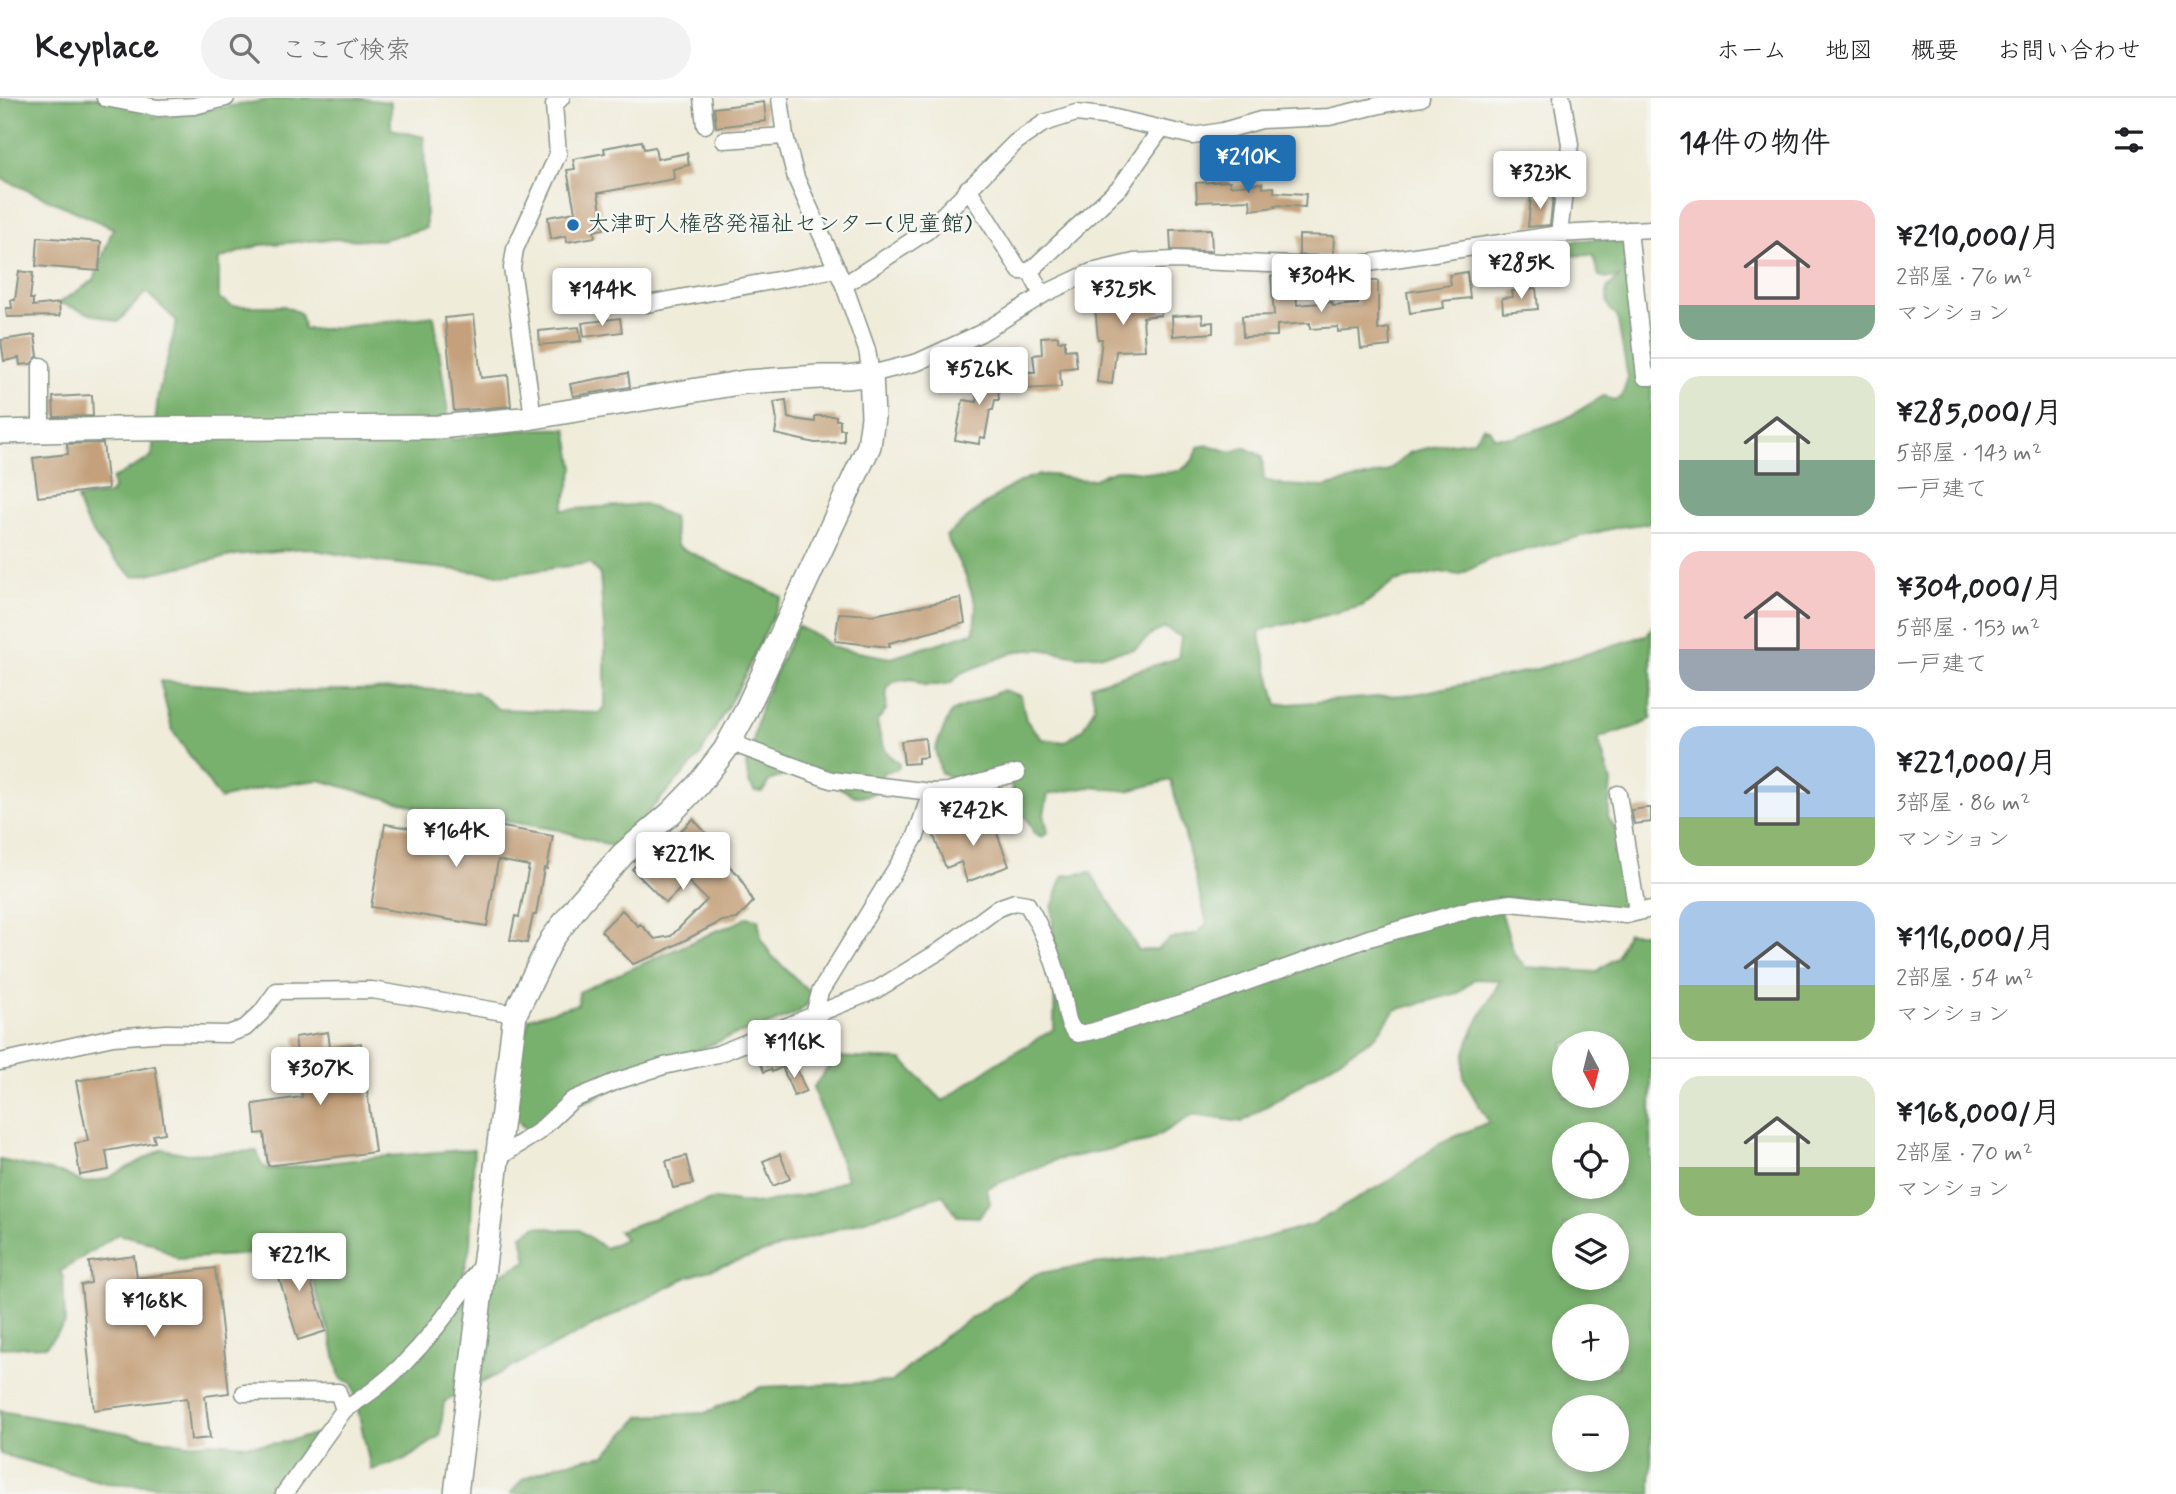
<!DOCTYPE html>
<html lang="ja">
<head>
<meta charset="utf-8">
<style>
	:root { --surface:#fff; --page:#f2f2f2; --text:#202124; --muted:#757577; --line:#e0e0e0; --accent:#1f6fb2 }
	body { margin:0; font-family:Mynerve,"Klee One",sans-serif; background:var(--page); color:var(--text); height:100vh; display:flex; flex-direction:column; font-size:26px; white-space:nowrap }
	* { box-sizing:border-box; margin:0 }
	p { font-size:23px; color:var(--muted) }
	.icon { flex:none; width:38px; height:38px; fill:none; stroke:currentColor; stroke-width:2; stroke-linecap:round; stroke-linejoin:round }
	.map { position:relative; flex:1; overflow:hidden }
	.drawer { display:flex; flex-direction:column; background:var(--surface); width:525px }
	.drawer>* { flex:none }
	.needle { width:46px; rotate:173deg }
	.controls { position:absolute; left:1552px; top:933px; display:grid; gap:14px }
	.controls a { display:grid; place-items:center; width:77px; height:77px; border-radius:50%; background:var(--surface); box-shadow:0 4px 10px #0003; font-size:35px }
	.price { position:absolute; translate:-50% -60px; padding:0 16px; border-radius:7px; background:#fff; color:#222; font-size:23px; line-height:46px; filter:drop-shadow(0 2px 4px #0008) }
	.price::after { content:''; position:absolute; left:50%; top:42px; width:21px; height:16px; margin-left:-10px; background:inherit; clip-path:polygon(0 0,100% 0,50% 100%) }
	.price.current { background:var(--accent); color:#fff }
	ul { padding:0; list-style:none }
	li { display:flex; align-items:center; gap:21px; height:175px; padding:0 28px }
	li+li { border-top:2px solid var(--line) }
	li span { display:grid; place-items:center; flex:none; width:196px; height:140px; border-radius:21px; color:#555 }
	li>.icon { margin-inline-start:auto }
	span .icon { width:84px; height:84px; fill:#fffc; stroke-width:1 }
	li b { font-size:30px }
	h2 { display:flex; justify-content:space-between; align-items:center; height:84px; padding:0 28px; font-size:30px }
	header { display:flex; align-items:center; gap:42px; box-sizing:border-box; height:98px; padding:0 35px; background:var(--surface); border-bottom:2px solid var(--line) }
	header strong { font-size:33px }
	nav { display:flex; gap:38px; margin-inline-start:auto; font-size:24px }
	.search { width:490px; height:63px; background:var(--page); display:flex; align-items:center; gap:18px; box-sizing:border-box; padding:0 24px; border-radius:38px; color:var(--muted); font-size:26px }
	main { display:flex; flex:1; min-height:0 }
	.map>svg:first-child { display:block }
	.forest { fill:#78b06d; stroke:#4c7650; stroke-width:2; fill-rule:evenodd }
	.building { fill:#c4a17b }
	.lines { fill:none; stroke-linecap:round; stroke-linejoin:round }
	.street-casing { stroke:#889487; stroke-width:19 }
	.secondary-casing { stroke:#889487; stroke-width:26 }
	.street { stroke:#fff; stroke-width:16 }
	.secondary { stroke:#fff; stroke-width:23 }
	.poi-dot { fill:#1f6fb2; stroke:#f6f6f2; stroke-width:2.5 }
	.labels { text-anchor:middle; dominant-baseline:central; stroke-width:5; stroke-linejoin:round; paint-order:stroke }
	.poi-label { font-size:23px; fill:#1f3d34; stroke:#f6f6f2; text-anchor:start }
</style>
</head>
<body>
<header>
<strong>Keyplace</strong>
<div class="search"><svg class="icon" aria-label="search" viewBox="0 0 24 24"><circle cx="10" cy="10" r="6"/><path d="M15 15l6 6"/></svg>ここで検索</div>
<nav><a>ホーム</a><a>地図</a><a>概要</a><a>お問い合わせ</a></nav>
</header>
<main>
<div class="map">
<svg width="1651" height="1396" viewBox="0 0 1651 1396">
	<rect width="100%" height="100%" fill="#f6f6f2"/>
	<filter id="ink" filterUnits="userSpaceOnUse"><feTurbulence type="fractalNoise" baseFrequency=".0143" numOctaves="2"/><feDisplacementMap in="SourceGraphic" scale="14" xChannelSelector="R" yChannelSelector="G"/><feConvolveMatrix kernelMatrix="1 2 1 2 8 2 1 2 1" color-interpolation-filters="sRGB"/></filter>
	<filter id="wash" filterUnits="userSpaceOnUse"><feTurbulence type="fractalNoise" baseFrequency=".00686" numOctaves="4" result="noise"/><feDisplacementMap in="SourceGraphic" scale="28" xChannelSelector="R" yChannelSelector="G"/><feGaussianBlur stdDeviation="1.57" result="paint"/><feColorMatrix in="noise" values="0 0 0 0 0 0 0 0 0 0 0 0 0 0 0 0 0 1.4 0 .05"/><feComposite in="paint" operator="in"/></filter>
	<g filter="url(#wash)">
		<rect width="100%" height="100%" fill="#f0ecda"/>
		<g class="forest">
			<path d="M 0,0 L 150,0 L 154,20 L 282,0 L 354,0 L 391,4 L 391,31 L 424,39 L 426,130 L 381,142 L 333,141 L 260,147 L 219,161 L 219,200 L 232,208 L 284,208 L 300,215 L 304,231 L 325,231 L 434,218 L 452,342 C 490,333 528,330 567,331 L 574,370 L 562,412 L 644,406 L 673,419 L 677,448 L 782,499 L 743,581 L 700,658 L 616,749 L 559,732 L 413,708 L 319,682 L 266,689 L 220,701 L 172,632 L 160,583 L 287,593 L 416,591 L 476,594 L 498,611 L 599,615 L 605,608 L 605,543 L 600,477 L 590,465 L 506,477 L 380,464 L 305,450 L 236,457 L 134,479 C 109,457 85,433 77,400 L 109,396 L 113,392 L 112,381 L 152,359 L 158,297 L 177,223 L 146,194 L 118,224 L 59,205 L 94,182 L 113,130 L 0,80 Z"/>
			<path d="M 1627,139 L 1651,290 L 1651,425 L 1619,429 L 1490,461 L 1459,477 L 1440,474 L 1394,484 L 1362,508 L 1307,522 L 1268,530 L 1259,535 L 1277,607 L 1415,596 L 1534,572 L 1647,537 L 1651,530 L 1651,621 L 1638,628 L 1598,640 L 1611,684 L 1608,719 L 1625,747 L 1629,805 L 1619,811 L 1497,800 L 1514,856 L 1525,869 L 1596,874 L 1617,859 L 1627,835 L 1646,835 L 1651,844 L 1651,1396 L 510,1396 L 523,1381 L 559,1366 L 605,1357 L 641,1318 L 705,1315 L 761,1289 L 892,1284 L 942,1240 L 1036,1176 L 1084,1167 L 1222,1152 L 1313,1126 L 1393,1080 L 1440,1045 L 1489,1024 C 1481,1011 1471,996 1465,982 C 1454,953 1489,907 1500,882 L 1474,881 L 1458,895 L 1395,912 L 1376,938 L 1242,1024 L 1193,1017 L 1147,1044 L 1056,1062 L 987,1090 L 990,1106 L 979,1119 L 957,1118 L 943,1097 L 688,1179 L 444,1304 L 440,1338 L 405,1362 L 371,1372 L 352,1285 L 340,1280 L 331,1240 L 301,1146 L 267,1155 L 178,1161 L 151,1144 L 118,1136 L 60,1174 L 63,1179 L 65,1226 L 46,1248 L 0,1250 L 0,1062 L 65,1076 L 83,1085 L 106,1081 L 163,1051 L 188,1056 L 257,1053 L 261,1066 L 269,1072 L 377,1059 L 474,1051 L 470,1148 L 464,1175 L 490,1182 L 527,1163 L 522,1137 L 537,1128 L 560,1132 L 579,1132 L 605,1150 L 625,1141 L 618,1133 L 679,1111 L 715,1101 L 755,1106 L 812,1096 L 847,1081 L 813,990 L 835,959 L 902,962 L 943,1003 L 995,966 L 1054,931 L 1055,879 L 1052,810 L 1063,778 L 1090,774 L 1120,820 L 1138,852 L 1157,852 L 1169,841 L 1198,835 L 1207,825 L 1171,682 L 1128,693 L 1090,689 L 1048,696 L 1044,716 L 1048,734 L 1042,739 L 1034,736 C 1026,711 1011,713 1011,680 L 960,684 L 941,675 L 935,651 L 951,614 L 1003,592 L 1021,598 L 1026,622 L 1042,641 L 1065,644 L 1083,631 L 1095,608 L 1091,587 L 1178,560 L 1181,539 L 1165,530 L 1152,536 L 1135,551 L 1101,557 L 1078,558 L 1040,551 L 1018,553 L 961,575 L 951,585 L 938,587 L 923,587 L 912,581 L 893,584 L 887,591 L 886,612 L 877,623 C 880,640 883,656 899,665 L 899,669 L 896,672 L 884,674 L 879,681 L 879,692 C 874,697 859,700 853,697 C 848,695 843,691 838,689 C 817,678 790,671 768,684 L 766,690 L 762,694 L 755,694 L 749,685 L 746,667 C 754,654 753,640 757,625 C 765,591 783,559 797,528 L 818,538 L 831,549 L 891,560 L 974,534 L 976,508 L 966,479 L 946,438 C 968,420 1007,385 1035,378 C 1053,373 1076,385 1094,381 C 1103,378 1110,372 1119,372 C 1146,372 1190,387 1198,349 C 1218,342 1224,361 1243,349 L 1262,358 L 1264,382 L 1284,387 L 1324,389 L 1386,374 L 1411,354 L 1445,346 L 1473,343 L 1483,329 L 1491,332 L 1494,339 L 1515,339 L 1563,322 L 1605,297 L 1613,302 L 1621,300 L 1628,280 L 1617,218 C 1606,211 1607,202 1607,190 L 1619,179 L 1607,180 L 1599,178 L 1593,157 L 1563,158 L 1556,173 L 1544,173 L 1540,150 L 1570,143 ZM 1564,945 L 1617,945 L 1617,998 L 1564,998 ZM 1564,1036 L 1617,1036 L 1617,1088 L 1564,1088 ZM 1564,1127 L 1617,1127 L 1617,1180 L 1564,1180 ZM 1564,1218 L 1617,1218 L 1617,1270 L 1564,1270 ZM 1564,1309 L 1617,1309 L 1617,1362 L 1564,1362 Z"/>
			<path d="M 747,819 L 758,821 L 762,843 L 773,859 L 815,899 L 798,915 L 765,928 L 734,937 L 679,960 L 526,1032 L 512,1016 L 518,964 L 529,920 L 578,906 L 579,894 C 623,873 669,856 713,834 C 725,829 736,827 747,819 Z"/>
			<polygon points="0,1313 187,1346 212,1344 248,1347 278,1345 316,1336 276,1394 106,1385 0,1356"/>
		</g>
		<g id="blocks">
			<g class="building">
				<polygon points="764,4 766,23 716,29 714,10"/>
				<polygon points="642,43 644,51 655,49 657,61 687,55 689,67 673,71 674,81 598,95 604,131 594,133 595,139 567,144 566,138 551,141 548,119 575,114 567,72 575,71 573,61 605,55 604,50"/>
				<polygon points="1230,83 1230,88 1262,85 1263,90 1274,89 1274,94 1306,96 1305,109 1275,107 1276,109 1251,112 1250,102 1197,104 1196,85"/>
				<polygon points="1531,97 1553,99 1550,127 1528,129"/>
				<polygon points="1211,131 1212,153 1171,152 1170,132"/>
				<polygon points="1299,137 1334,138 1333,158 1299,157"/>
				<polygon points="38,139 101,144 99,173 36,168"/>
				<polygon points="19,173 33,175 30,201 33,201 33,208 59,205 60,218 7,219 6,210 12,210 11,202 15,202"/>
				<polygon points="1467,174 1470,200 1443,203 1444,210 1410,215 1407,194 1451,187 1449,177"/>
				<polygon points="1271,178 1295,178 1297,207 1332,204 1333,208 1358,206 1358,183 1378,183 1378,232 1389,230 1390,248 1361,251 1359,232 1338,234 1338,229 1310,231 1310,225 1277,227 1277,238 1243,239 1242,218 1274,217"/>
				<polygon points="1151,190 1152,195 1159,194 1161,217 1143,219 1145,252 1116,253 1112,286 1097,284 1102,241 1098,241 1095,208 1100,208 1100,204 1132,201 1131,192"/>
				<polygon points="1536,190 1538,211 1503,214 1502,200 1513,199 1512,193"/>
				<polygon points="1202,216 1203,225 1213,224 1213,235 1173,238 1172,218"/>
				<polygon points="474,217 481,280 508,277 511,308 454,313 445,220"/>
				<polygon points="620,220 622,234 584,239 582,225"/>
				<polygon points="579,229 581,243 540,247 539,233"/>
				<polygon points="35,237 38,258 31,266 20,267 19,260 4,263 1,242"/>
				<polygon points="1058,238 1058,243 1065,242 1065,252 1075,251 1077,269 1060,271 1061,289 1023,291 1022,274 1035,274 1033,257 1042,256 1041,239"/>
				<polygon points="996,268 999,302 995,302 993,312 990,312 985,340 980,339 979,346 955,342 963,302 977,304 974,270"/>
				<polygon points="628,275 630,289 573,298 570,286"/>
				<polygon points="92,297 93,318 54,319 53,299"/>
				<polygon points="786,302 788,320 815,324 815,318 836,318 836,322 840,322 840,331 844,331 844,344 815,345 775,336 777,323 774,304"/>
				<polygon points="103,345 108,391 38,399 33,360 68,356 67,346"/>
				<polygon points="961,500 965,525 889,545 890,549 835,543 839,515 873,517"/>
				<polygon points="925,640 927,659 918,660 918,665 904,666 901,643"/>
				<polygon points="1646,710 1651,710 1651,724 1634,726 1631,712"/>
				<polygon points="413,713 553,738 547,771 544,770 536,817 533,817 527,845 510,842 515,818 519,819 529,768 498,762 487,828 371,809 385,726 410,730"/>
				<polygon points="990,716 1009,768 967,784 961,764 946,770 933,736"/>
				<polygon points="693,721 727,757 722,762 739,777 753,804 737,821 722,823 654,858 633,866 601,833 622,812 638,828 640,826 655,841 671,838 707,802 688,783 666,805 632,771 643,760 648,764"/>
				<polygon points="328,934 330,949 361,945 375,1054 268,1068 264,1035 256,1036 253,1006 302,999 295,939"/>
				<polygon points="782,946 791,965 772,974 771,971 764,974 757,957"/>
				<polygon points="795,966 806,993 794,998 783,971"/>
				<polygon points="155,968 165,1035 153,1037 155,1044 106,1053 109,1072 80,1077 75,1045 88,1043 76,983"/>
				<polygon points="780,1056 790,1081 773,1088 763,1063"/>
				<polygon points="686,1058 693,1086 673,1090 666,1063"/>
				<polygon points="300,1148 326,1233 298,1242 272,1157"/>
				<polygon points="134,1158 137,1180 215,1170 229,1295 205,1298 210,1340 191,1342 187,1300 94,1312 81,1187 91,1185 89,1164"/>
			</g>
		</g>
	</g>
	<g filter="url(#ink)">
		<use href="#blocks" fill-opacity="0" stroke="#889487" stroke-width="2"/>
		<g class="lines">
			<g class="street-casing">
				<g id="street">
					<polyline points="105,0 158,10 194,8 226,0"/>
					<polyline points="702,0 705,27"/>
					<polyline points="780,0 785,38 796,80 844,187 867,252 871,276 918,264 981,235 1046,195 1091,174 1134,164 1174,162 1342,169 1559,136 1651,131"/>
					<polyline points="724,42 785,38"/>
					<polyline points="968,90 1020,173 1030,173 1042,197"/>
					<polyline points="1629,132 1645,279 1651,279"/>
					<polyline points="1559,136 1570,46 1562,0"/>
					<polyline points="1030,173 1121,88 1161,31"/>
					<polyline points="844,187 927,133 1016,44 1044,25 1076,15 1111,19 1193,38 1223,33 1261,22 1329,19 1389,5 1421,0"/>
					<polyline points="647,206 837,171"/>
					<polyline points="533,319 512,170 515,151 558,56 554,7 561,0"/>
					<polyline points="41,333 41,268"/>
					<polyline points="729,644 831,682 931,694 916,738 820,894 814,917"/>
					<polyline points="931,694 948,693 1017,675"/>
					<polyline points="1618,696 1637,813"/>
					<polyline points="0,964 113,939 166,935 228,936 245,930 261,915 277,893 372,892 515,916"/>
					<path d="M 498,1060 L 538,1034 L 572,1002 L 617,983 L 664,968 L 718,956 L 876,892 L 940,853 L 998,810 L 1015,804 L 1027,806 C 1046,837 1058,872 1065,907 C 1067,918 1068,930 1078,936 L 1094,933 L 1216,895 L 1369,840 L 1472,811 L 1511,805 L 1626,817 L 1651,811"/>
					<polyline points="244,1295 338,1294 344,1312 284,1396"/>
					<path d="M 344,1312 C 354,1305 366,1298 376,1290 C 419,1257 452,1210 483,1165"/>
				</g>
			</g>
			<g class="secondary-casing">
				<polyline id="secondary" points="0,334 118,331 438,329 522,321 745,284 819,279 847,279 871,276 873,319 869,348 744,617 725,652 698,687 671,715 623,756 580,804 552,841 515,916 456,1396"/>
			</g>
			<use href="#street" class="street"/>
			<use href="#secondary" class="secondary"/>
		</g>
	</g>
	<circle class="poi-dot" cx="573" cy="127" r="7"/>
	<g class="labels">
		<g class="poi-label">
			<text x="587" y="127">大津町人権啓発福祉センター(児童館)</text>
		</g>
	</g>
</svg>
<div class="controls">
<a><svg class="needle" viewBox="-14 -14 28 28"><path d="M0-13l5 13h-10z" fill="#e53935"/><path d="M0 13l5-13h-10z" fill="#757577"/></svg></a>
<a><svg class="icon" aria-label="locate" viewBox="0 0 24 24"><circle cx="12" cy="12" r="6"/><path d="M12 2v4M12 18v4M2 12h4M18 12h4"/></svg></a>
<a><svg class="icon" aria-label="layers" viewBox="0 0 24 24"><path d="M12 4l9 5-9 5-9-5zM3 14l9 5 9-5"/></svg></a>
<a>+</a>
<a>−</a>
</div>
<b class="price current" style="left:1248px;top:97px">¥210K</b>
<b class="price" style="left:1540px;top:113px">¥323K</b>
<b class="price" style="left:1521px;top:203px">¥285K</b>
<b class="price" style="left:1321px;top:216px">¥304K</b>
<b class="price" style="left:1123px;top:229px">¥325K</b>
<b class="price" style="left:602px;top:230px">¥144K</b>
<b class="price" style="left:979px;top:309px">¥526K</b>
<b class="price" style="left:973px;top:750px">¥242K</b>
<b class="price" style="left:456px;top:771px">¥164K</b>
<b class="price" style="left:683px;top:794px">¥221K</b>
<b class="price" style="left:794px;top:982px">¥116K</b>
<b class="price" style="left:320px;top:1009px">¥307K</b>
<b class="price" style="left:299px;top:1195px">¥221K</b>
<b class="price" style="left:154px;top:1241px">¥168K</b>
</div>
<section class="drawer">
<h2>14件の物件<svg class="icon" aria-label="filters" viewBox="0 0 24 24"><path d="M4 7h16M4 17h16"/><circle cx="9" cy="7" r="2"/><circle cx="15" cy="17" r="2"/></svg></h2>
<ul>
<li><span style="background:linear-gradient(#f6c9c9 75%,#7fa58c 0)"><svg class="icon" aria-label="home" viewBox="0 0 24 24"><path d="M3 11l9-7 9 7M6 9v11h12V9"/></svg></span><div><b>¥210,000/月</b><p>2部屋 · 76 m²</p><p>マンション</p></div></li>
<li><span style="background:linear-gradient(#dfe7d0 60%,#7fa58c 0)"><svg class="icon" aria-label="home" viewBox="0 0 24 24"><path d="M3 11l9-7 9 7M6 9v11h12V9"/></svg></span><div><b>¥285,000/月</b><p>5部屋 · 143 m²</p><p>一戸建て</p></div></li>
<li><span style="background:linear-gradient(#f6c9c9 70%,#9aa5b1 0)"><svg class="icon" aria-label="home" viewBox="0 0 24 24"><path d="M3 11l9-7 9 7M6 9v11h12V9"/></svg></span><div><b>¥304,000/月</b><p>5部屋 · 153 m²</p><p>一戸建て</p></div></li>
<li><span style="background:linear-gradient(#a9c7e8 65%,#8fb573 0)"><svg class="icon" aria-label="home" viewBox="0 0 24 24"><path d="M3 11l9-7 9 7M6 9v11h12V9"/></svg></span><div><b>¥221,000/月</b><p>3部屋 · 86 m²</p><p>マンション</p></div></li>
<li><span style="background:linear-gradient(#a9c7e8 60%,#8fb573 0)"><svg class="icon" aria-label="home" viewBox="0 0 24 24"><path d="M3 11l9-7 9 7M6 9v11h12V9"/></svg></span><div><b>¥116,000/月</b><p>2部屋 · 54 m²</p><p>マンション</p></div></li>
<li><span style="background:linear-gradient(#dfe7d0 65%,#8fb573 0)"><svg class="icon" aria-label="home" viewBox="0 0 24 24"><path d="M3 11l9-7 9 7M6 9v11h12V9"/></svg></span><div><b>¥168,000/月</b><p>2部屋 · 70 m²</p><p>マンション</p></div></li>
</ul>
</section>
</main>
</body>
</html>
